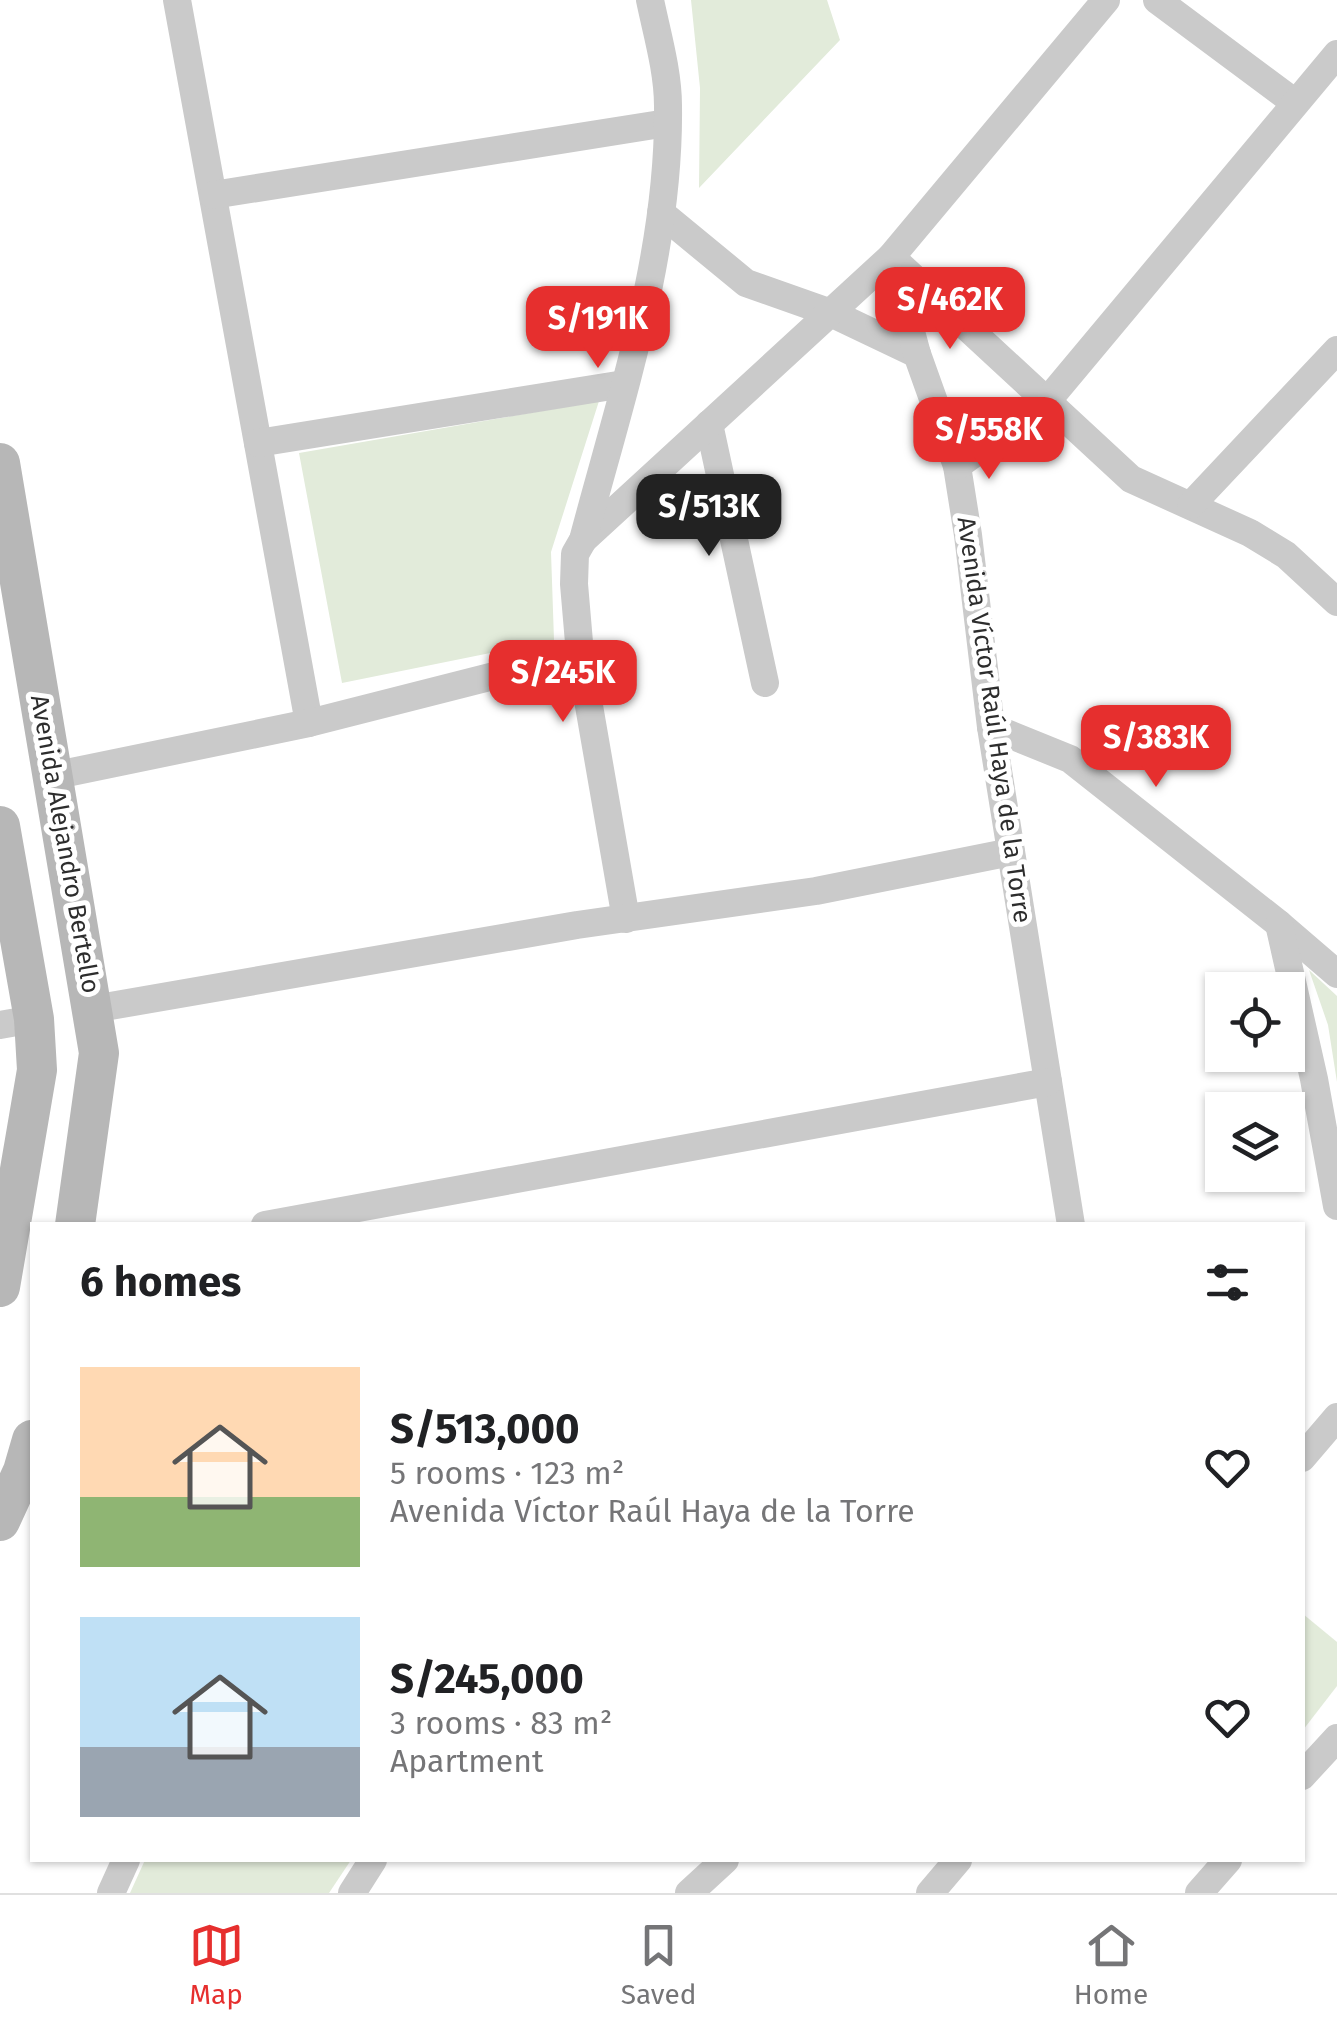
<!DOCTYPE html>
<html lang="en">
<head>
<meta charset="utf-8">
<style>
	:root { --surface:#fff; --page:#f6f6f6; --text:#202124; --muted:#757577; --line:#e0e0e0; --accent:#e62f2e }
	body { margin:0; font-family:"Fira Sans",sans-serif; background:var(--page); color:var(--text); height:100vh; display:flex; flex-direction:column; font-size:38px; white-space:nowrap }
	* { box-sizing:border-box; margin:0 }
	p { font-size:32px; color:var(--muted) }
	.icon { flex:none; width:55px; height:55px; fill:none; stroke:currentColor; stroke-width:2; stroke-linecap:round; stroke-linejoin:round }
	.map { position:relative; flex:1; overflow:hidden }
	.details { position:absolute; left:30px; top:1222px; width:1275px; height:640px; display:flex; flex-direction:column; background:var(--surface); border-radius:0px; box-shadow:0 2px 8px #0004 }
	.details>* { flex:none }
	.tools { position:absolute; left:1205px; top:972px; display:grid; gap:20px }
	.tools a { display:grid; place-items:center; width:100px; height:100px; border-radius:0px; background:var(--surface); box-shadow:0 2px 8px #0004; font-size:50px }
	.price { position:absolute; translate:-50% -85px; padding:0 22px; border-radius:20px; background:var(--accent); color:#fff; font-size:32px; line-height:65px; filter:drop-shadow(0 2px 5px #0008) }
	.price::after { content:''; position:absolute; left:50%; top:60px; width:30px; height:22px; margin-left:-15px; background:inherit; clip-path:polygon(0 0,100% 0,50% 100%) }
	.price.active { background:#222; color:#fff }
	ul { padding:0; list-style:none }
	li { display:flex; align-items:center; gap:30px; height:250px; padding:0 50px }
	li span { display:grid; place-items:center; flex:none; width:280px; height:200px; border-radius:0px; color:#555 }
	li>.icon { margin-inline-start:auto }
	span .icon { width:120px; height:120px; fill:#fffc; stroke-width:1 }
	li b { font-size:42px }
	h2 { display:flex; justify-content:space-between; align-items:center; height:120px; padding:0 50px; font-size:42px }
	.tabs { display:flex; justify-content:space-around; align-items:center; height:140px; border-top:2px solid var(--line); background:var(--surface); font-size:28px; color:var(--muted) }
	.tabs a { display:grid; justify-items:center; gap:5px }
	.tabs .active { color:var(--accent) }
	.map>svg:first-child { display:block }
	.green { fill:#e2ebda }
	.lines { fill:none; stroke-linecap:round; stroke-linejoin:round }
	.minor { stroke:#cacaca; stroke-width:28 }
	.secondary { stroke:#b7b7b7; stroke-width:40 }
	.labels { text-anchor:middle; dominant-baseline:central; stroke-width:10; stroke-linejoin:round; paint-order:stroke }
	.street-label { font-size:25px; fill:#2d2d2d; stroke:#fff }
</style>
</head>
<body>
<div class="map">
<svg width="1337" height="1893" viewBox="0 0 1337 1893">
	<rect width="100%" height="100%" fill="#fff"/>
	<g class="green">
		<polygon points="691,0 827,0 840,40 699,188 700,88"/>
		<polygon points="599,401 551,552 554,640 342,683 299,453"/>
		<polygon points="1309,970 1337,996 1337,1082 1328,1025"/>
		<polygon points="1303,1614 1337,1642 1337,1686 1303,1730"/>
		<polygon points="145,1860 351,1860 329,1893 130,1893"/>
	</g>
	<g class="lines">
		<g class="minor">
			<polyline points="177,0 309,723"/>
			<polyline points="1157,0 1294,102"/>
			<polyline points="213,195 667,123"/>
			<polyline points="661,213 746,283 831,313 917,354"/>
			<polyline points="891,257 917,354 957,466 968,535 991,727 1071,1225"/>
			<polyline points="892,258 1131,479 1250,533 1286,555 1337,602"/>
			<polyline points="709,424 765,683"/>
			<polyline points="258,443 624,384"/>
			<polyline points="957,466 1048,400 1337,54"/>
			<polyline points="1191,505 1337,350"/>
			<polyline points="583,540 891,257 1106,0"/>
			<polyline points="991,727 1070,759 1279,924 1337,974"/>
			<polyline points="52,776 309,723 580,654"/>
			<path d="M 626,919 L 580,654 L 574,584 L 575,554 L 583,540 C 620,400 670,253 668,106 C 668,71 657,34 650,0"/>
			<polyline points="1279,924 1314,1079 1337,1206"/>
			<polyline points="93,1009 577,925 816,891 1011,852"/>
			<polyline points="0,1025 34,1019"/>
			<polyline points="265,1225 1048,1082"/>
			<polyline points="1302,1458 1337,1417"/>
			<polyline points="1302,1776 1337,1738"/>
			<polyline points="111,1893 126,1860"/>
			<polyline points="352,1893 373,1860"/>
			<polyline points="689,1893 725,1860"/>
			<polyline points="930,1893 958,1860"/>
			<polyline points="1199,1893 1228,1860"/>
		</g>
		<g class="secondary">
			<polyline points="0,463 99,1053 75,1225"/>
			<polyline points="0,826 34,1019 37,1070 0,1287"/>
			<polyline points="0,1521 23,1471 32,1440"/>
		</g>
	</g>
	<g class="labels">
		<g class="street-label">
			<text transform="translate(994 720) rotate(82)">Avenida Víctor Raúl Haya de la Torre</text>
			<text transform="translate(65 844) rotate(80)">Avenida Alejandro Bertello</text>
		</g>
	</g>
</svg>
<div class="tools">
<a><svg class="icon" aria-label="locate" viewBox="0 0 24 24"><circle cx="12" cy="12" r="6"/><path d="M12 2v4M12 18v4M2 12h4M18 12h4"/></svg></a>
<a><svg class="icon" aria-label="layers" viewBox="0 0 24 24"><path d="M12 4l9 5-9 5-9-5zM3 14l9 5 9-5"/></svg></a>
</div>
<b class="price" style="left:950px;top:352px">S/462K</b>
<b class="price" style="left:598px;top:371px">S/191K</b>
<b class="price" style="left:989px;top:482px">S/558K</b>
<b class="price active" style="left:709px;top:559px">S/513K</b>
<b class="price" style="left:563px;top:725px">S/245K</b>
<b class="price" style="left:1156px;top:790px">S/383K</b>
<section class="details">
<h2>6 homes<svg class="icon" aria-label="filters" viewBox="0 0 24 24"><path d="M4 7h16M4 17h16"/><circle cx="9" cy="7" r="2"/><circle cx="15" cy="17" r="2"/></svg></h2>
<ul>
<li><span style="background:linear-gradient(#ffd9b3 65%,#8fb573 0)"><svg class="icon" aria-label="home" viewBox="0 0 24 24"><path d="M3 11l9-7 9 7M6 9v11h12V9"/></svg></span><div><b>S/513,000</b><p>5 rooms · 123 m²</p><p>Avenida Víctor Raúl Haya de la Torre</p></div><svg class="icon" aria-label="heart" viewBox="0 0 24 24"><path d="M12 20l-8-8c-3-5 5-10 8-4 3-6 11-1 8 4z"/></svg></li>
<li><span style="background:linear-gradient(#bfe0f5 65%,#9aa5b1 0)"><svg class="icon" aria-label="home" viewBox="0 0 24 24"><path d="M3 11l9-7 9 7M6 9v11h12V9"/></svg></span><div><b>S/245,000</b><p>3 rooms · 83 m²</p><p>Apartment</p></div><svg class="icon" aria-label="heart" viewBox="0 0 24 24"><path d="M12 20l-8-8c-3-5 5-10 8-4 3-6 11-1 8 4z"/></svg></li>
</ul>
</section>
</div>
<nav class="tabs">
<a class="active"><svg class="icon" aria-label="map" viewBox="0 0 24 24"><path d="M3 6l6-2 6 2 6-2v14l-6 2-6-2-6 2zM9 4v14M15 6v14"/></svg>Map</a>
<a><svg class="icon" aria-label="saved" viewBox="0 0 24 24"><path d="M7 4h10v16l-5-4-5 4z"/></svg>Saved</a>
<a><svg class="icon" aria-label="home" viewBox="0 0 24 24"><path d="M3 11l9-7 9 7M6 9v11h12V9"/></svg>Home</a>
</nav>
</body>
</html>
